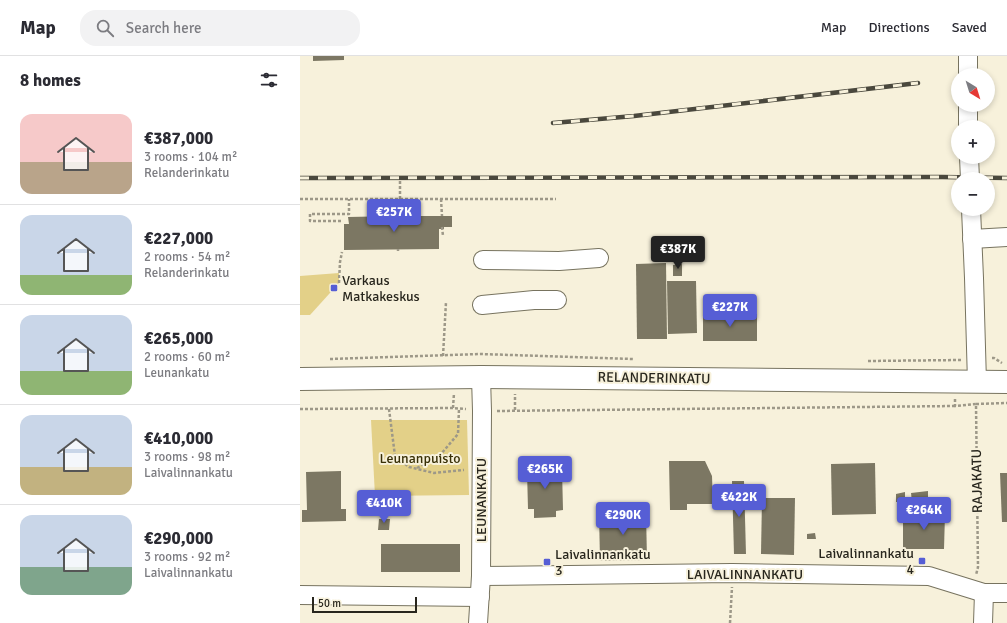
<!DOCTYPE html>
<html lang="en">
<head>
<meta charset="utf-8">
<style>
	:root { --surface:#fff; --page:#f2f2f3; --text:#2b2b33; --muted:#7c7c81; --line:#e1e1e2; --accent:#565ed5 }
	body { margin:0; font-family:Signika,sans-serif; background:var(--page); color:var(--text); height:100vh; display:flex; flex-direction:column; font-size:15px; white-space:nowrap }
	* { box-sizing:border-box; margin:0 }
	p { font-size:13px; color:var(--muted) }
	.icon { flex:none; width:22px; height:22px; fill:none; stroke:currentColor; stroke-width:2; stroke-linecap:round; stroke-linejoin:round }
	.map { position:relative; flex:1; overflow:hidden }
	.drawer { display:flex; flex-direction:column; background:var(--surface); width:300px }
	.drawer>* { flex:none }
	.needle { width:26px; rotate:142deg }
	.buttons { position:absolute; left:651px; top:12px; display:grid; gap:8px }
	.buttons a { display:grid; place-items:center; width:44px; height:44px; border-radius:50%; background:var(--surface); box-shadow:0 2px 6px #0003; font-size:20px }
	.scale { position:absolute; left:12px; bottom:10px; width:105px; box-sizing:border-box; padding-left:4px; border:2px solid #28261d; border-top:0; font-size:11px; line-height:14px; white-space:nowrap; color:#28261d; -webkit-text-stroke:3px #f7f1db; paint-order:stroke }
	.price { position:absolute; translate:-50% -34px; padding:0 9px; border-radius:4px; background:var(--accent); color:#fff; font-size:13px; line-height:26px; filter:drop-shadow(0 1px 2px #0008) }
	.price::after { content:''; position:absolute; left:50%; top:24px; width:12px; height:9px; margin-left:-6px; background:inherit; clip-path:polygon(0 0,100% 0,50% 100%) }
	.price.active { background:#222; color:#fff }
	ul { padding:0; list-style:none }
	li { display:flex; align-items:center; gap:12px; height:100px; padding:0 20px }
	li+li { border-top:1px solid var(--line) }
	li span { display:grid; place-items:center; flex:none; width:112px; height:80px; border-radius:12px; color:#555 }
	li>.icon { margin-inline-start:auto }
	span .icon { width:48px; height:48px; fill:#fffc; stroke-width:1 }
	li b { font-size:17px }
	h2 { display:flex; justify-content:space-between; align-items:center; height:48px; padding:0 20px; font-size:17px }
	header { display:flex; align-items:center; gap:24px; box-sizing:border-box; height:56px; padding:0 20px; background:var(--surface); border-bottom:1px solid var(--line) }
	header strong { font-size:19px }
	nav { display:flex; gap:22px; margin-inline-start:auto; font-size:14px }
	.search { width:280px; height:36px; background:var(--page); display:flex; align-items:center; gap:10px; box-sizing:border-box; padding:0 14px; border-radius:16px; color:var(--muted); font-size:15px }
	main { display:flex; flex:1; min-height:0 }
	.map>svg:first-child { display:block }
	.green { fill:#e3d088 }
	.building { fill:#7c7763 }
	.lines { fill:none; stroke-linecap:round; stroke-linejoin:round }
	.minor-casing { stroke:#77735f; stroke-width:20 }
	.major-casing { stroke:#77735f; stroke-width:24 }
	.path { stroke:#9d9888; stroke-width:2.5; stroke-dasharray:3 2; stroke-linecap:butt }
	.minor { stroke:#fff; stroke-width:18 }
	.major { stroke:#fff; stroke-width:22 }
	.rail-casing { stroke:#4a483d; stroke-width:4.5 }
	.rail { stroke:#f7f1db; stroke-width:3; stroke-dasharray:9; stroke-linecap:butt }
	.minor-bridge-casing { stroke:#77735f; stroke-width:20; stroke-linecap:butt }
	.minor-bridge { stroke:#fff; stroke-width:18 }
	.poi-dot { fill:#565ed5; stroke:#f7f1db; stroke-width:1.5 }
	.labels { text-anchor:middle; dominant-baseline:central; stroke-width:4; stroke-linejoin:round; paint-order:stroke }
	.poi-label { font-size:14px; fill:#28261d; stroke:#f7f1db; text-anchor:start }
	.street-label { font-size:14px; fill:#28261d; stroke:#f7f1db }
	.park-label { font-size:14px; fill:#393007; stroke:#f7f1db }
</style>
</head>
<body>
<header>
<strong>Map</strong>
<div class="search"><svg class="icon" aria-label="search" viewBox="0 0 24 24"><circle cx="10" cy="10" r="6"/><path d="M15 15l6 6"/></svg>Search here</div>
<nav><a>Map</a><a>Directions</a><a>Saved</a></nav>
</header>
<main>
<section class="drawer">
<h2>8 homes<svg class="icon" aria-label="filters" viewBox="0 0 24 24"><path d="M4 7h16M4 17h16"/><circle cx="9" cy="7" r="2"/><circle cx="15" cy="17" r="2"/></svg></h2>
<ul>
<li><span style="background:linear-gradient(#f6c9c9 60%,#b9a48a 0)"><svg class="icon" aria-label="home" viewBox="0 0 24 24"><path d="M3 11l9-7 9 7M6 9v11h12V9"/></svg></span><div><b>€387,000</b><p>3 rooms · 104 m²</p><p>Relanderinkatu</p></div></li>
<li><span style="background:linear-gradient(#c9d6e8 75%,#8fb573 0)"><svg class="icon" aria-label="home" viewBox="0 0 24 24"><path d="M3 11l9-7 9 7M6 9v11h12V9"/></svg></span><div><b>€227,000</b><p>2 rooms · 54 m²</p><p>Relanderinkatu</p></div></li>
<li><span style="background:linear-gradient(#c9d6e8 70%,#8fb573 0)"><svg class="icon" aria-label="home" viewBox="0 0 24 24"><path d="M3 11l9-7 9 7M6 9v11h12V9"/></svg></span><div><b>€265,000</b><p>2 rooms · 60 m²</p><p>Leunankatu</p></div></li>
<li><span style="background:linear-gradient(#c9d6e8 65%,#c2b280 0)"><svg class="icon" aria-label="home" viewBox="0 0 24 24"><path d="M3 11l9-7 9 7M6 9v11h12V9"/></svg></span><div><b>€410,000</b><p>3 rooms · 98 m²</p><p>Laivalinnankatu</p></div></li>
<li><span style="background:linear-gradient(#c9d6e8 65%,#7fa58c 0)"><svg class="icon" aria-label="home" viewBox="0 0 24 24"><path d="M3 11l9-7 9 7M6 9v11h12V9"/></svg></span><div><b>€290,000</b><p>3 rooms · 92 m²</p><p>Laivalinnankatu</p></div></li>
</ul>
</section>
<div class="map">
<svg width="707" height="567" viewBox="0 0 707 567">
	<rect width="100%" height="100%" fill="#f7f1db"/>
	<g class="green">
		<polygon points="39,217 39,227 10,259 0,259 0,220"/>
		<polygon points="71,364 167,364 169,439 75,440"/>
	</g>
	<g class="building">
		<polygon points="13,0 44,0 44,4 13,5"/>
		<polygon points="97,160 152,160 152,171 144,171 144,173 139,173 139,193 44,194 44,168 49,168 48,161"/>
		<polygon points="366,207 367,283 337,283 336,208"/>
		<polygon points="382,208 382,220 373,220 373,209"/>
		<polygon points="367,225 396,225 397,277 368,278"/>
		<rect x="403" y="258" width="54" height="27"/>
		<polygon points="369,405 405,405 412,420 413,448 387,448 387,454 370,454"/>
		<polygon points="255,407 255,414 262,413 263,454 256,455 256,461 234,462 234,453 228,453 227,415 233,415 233,408"/>
		<polygon points="575,407 576,458 532,459 531,408"/>
		<polygon points="41,415 41,453 46,453 46,465 2,466 2,454 7,454 6,416"/>
		<polygon points="700,417 707,417 707,466 702,466"/>
		<polygon points="432,425 444,425 446,498 434,498"/>
		<polygon points="628,435 628,445 612,446 611,437"/>
		<polygon points="605,436 605,446 596,446 596,438"/>
		<polygon points="462,442 495,442 494,499 461,498"/>
		<polygon points="346,456 347,504 300,505 299,457"/>
		<polygon points="603,458 645,458 644,493 603,493"/>
		<polygon points="79,463 90,463 89,474 78,474"/>
		<polygon points="515,477 516,483 507,483 507,478"/>
		<rect x="81" y="488" width="79" height="28"/>
	</g>
	<g class="lines">
		<g class="minor-casing">
			<g id="minor">
				<polyline points="668,0 668,19"/>
				<polyline points="668,49 668,71"/>
				<polyline points="671,153 674,222 677,326"/>
				<polyline points="672,183 707,181"/>
				<polyline points="183,204 259,205 299,202"/>
				<polyline points="182,249 234,244 257,244"/>
				<polyline points="181,520 432,517 629,520 684,537 707,537"/>
				<polyline points="0,539 180,541"/>
				<polyline points="178,567 181,520 182,355 181,321"/>
				<polyline points="683,567 684,537"/>
			</g>
		</g>
		<g class="major-casing">
			<polyline id="major" points="0,323 181,321 707,326"/>
		</g>
		<g class="path">
			<polyline points="100,125 100,143"/>
			<polyline points="0,143 256,143"/>
			<polyline points="97,143 97,160"/>
			<polyline points="141,143 142,160"/>
			<polyline points="41,165 10,165 10,158 49,158 49,143"/>
			<polyline points="142,171 143,180"/>
			<polyline points="98,193 98,195"/>
			<polyline points="39,227 40,206 42,196"/>
			<polyline points="143,300 146,246"/>
			<polyline points="692,302 694,302 702,307"/>
			<polyline points="30,303 181,298 333,303"/>
			<polyline points="568,305 661,304"/>
			<polyline points="655,343 655,350 676,348 678,511 676,519"/>
			<polyline points="676,348 707,347"/>
			<polyline points="153,352 154,337"/>
			<polyline points="0,353 153,352 166,353"/>
			<polyline points="89,353 95,400 109,411 134,417 164,414"/>
			<polyline points="215,354 215,338"/>
			<polyline points="197,355 655,350"/>
			<polyline points="117,412 141,398 158,378 159,353"/>
			<polyline points="430,567 432,531"/>
		</g>
		<use href="#minor" class="minor"/>
		<use href="#major" class="major"/>
		<g class="rail-casing">
			<g id="rail">
				<polyline points="253,67 334,60 618,27"/>
				<polyline points="0,122 642,121 707,122"/>
			</g>
		</g>
		<use href="#rail" class="rail"/>
		<g class="minor-bridge-casing">
			<polyline id="minor-bridge" points="669,101 670,123"/>
		</g>
		<use href="#minor-bridge" class="minor-bridge"/>
	</g>
	<g class="poi-dot">
		<rect x="30" y="228" width="8" height="8" rx="2"/>
		<rect x="618" y="501" width="8" height="8" rx="2"/>
		<rect x="243" y="502" width="8" height="8" rx="2"/>
	</g>
	<g class="labels">
		<g class="poi-label">
			<text x="42" y="224">Varkaus<tspan x="42" dy="16">Matkakeskus</tspan></text>
			<text x="614" y="497" text-anchor="end">Laivalinnankatu<tspan x="614" dy="16">4</tspan></text>
			<text x="255" y="498">Laivalinnankatu<tspan x="255" dy="16">3</tspan></text>
		</g>
		<g class="street-label">
			<text transform="translate(354 322) rotate(1)">RELANDERINKATU</text>
			<text transform="translate(677 425) rotate(-91)">RAJAKATU</text>
			<text transform="translate(181 444) rotate(-90)">LEUNANKATU</text>
			<text x="445" y="518">LAIVALINNANKATU</text>
		</g>
		<g class="park-label">
			<text x="120" y="402">Leunanpuisto</text>
		</g>
	</g>
</svg>
<div class="buttons">
<a><svg class="needle" viewBox="-14 -14 28 28"><path d="M0-13l5 13h-10z" fill="#e53935"/><path d="M0 13l5-13h-10z" fill="#7c7c81"/></svg></a>
<a>+</a>
<a>−</a>
</div>
<div class="scale">50 m</div>
<b class="price" style="left:94px;top:177px">€257K</b>
<b class="price active" style="left:378px;top:214px">€387K</b>
<b class="price" style="left:430px;top:272px">€227K</b>
<b class="price" style="left:245px;top:434px">€265K</b>
<b class="price" style="left:439px;top:462px">€422K</b>
<b class="price" style="left:84px;top:468px">€410K</b>
<b class="price" style="left:624px;top:475px">€264K</b>
<b class="price" style="left:323px;top:480px">€290K</b>
</div>
</main>
</body>
</html>
